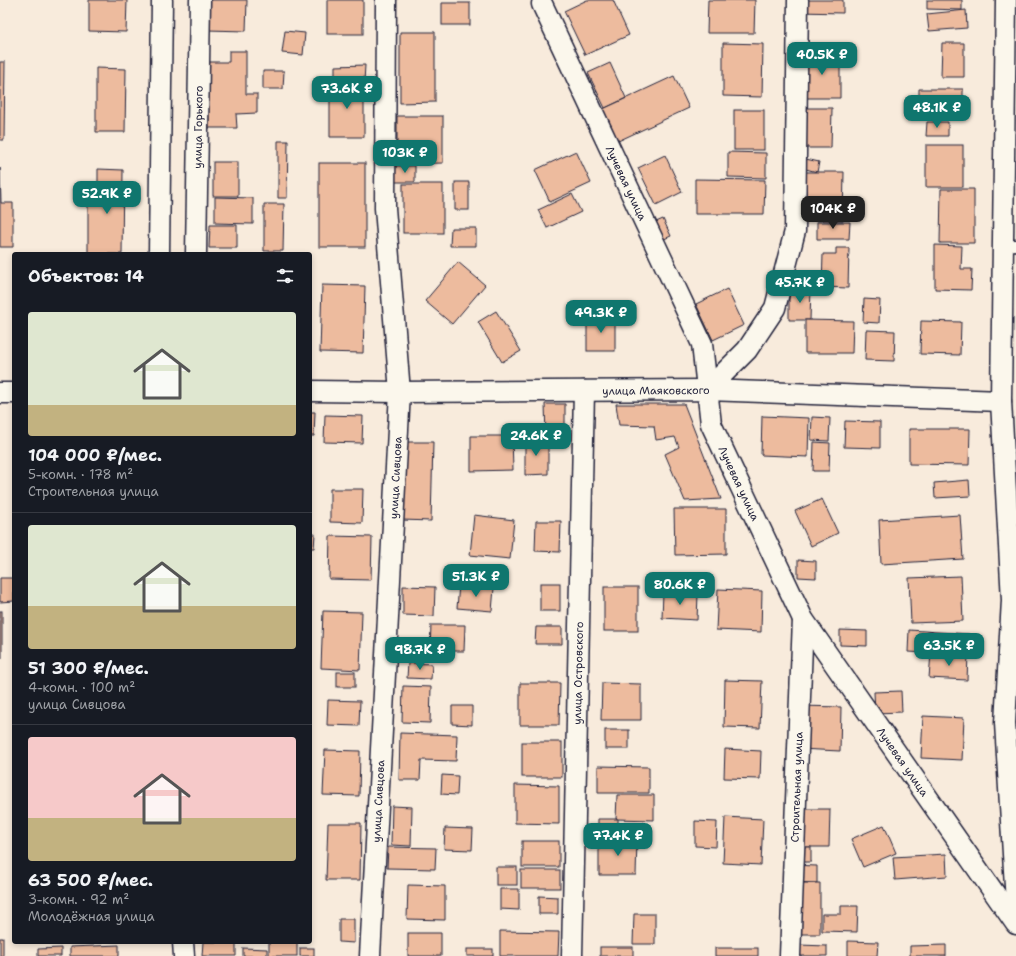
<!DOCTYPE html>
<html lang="ru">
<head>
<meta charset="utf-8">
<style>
	:root { --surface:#171b24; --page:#20242c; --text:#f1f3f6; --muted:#9ea1a6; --line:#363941; --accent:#0f766e }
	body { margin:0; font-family:"Shantell Sans",sans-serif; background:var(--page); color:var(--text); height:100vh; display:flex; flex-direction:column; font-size:15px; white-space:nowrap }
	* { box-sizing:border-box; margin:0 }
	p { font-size:13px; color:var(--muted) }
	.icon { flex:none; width:22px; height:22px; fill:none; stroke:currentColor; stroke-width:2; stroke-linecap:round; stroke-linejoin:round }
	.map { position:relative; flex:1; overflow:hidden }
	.details { position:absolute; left:12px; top:252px; width:300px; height:692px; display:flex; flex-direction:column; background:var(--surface); border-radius:4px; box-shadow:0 2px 6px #0003 }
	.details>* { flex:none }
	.price { position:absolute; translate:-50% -34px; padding:0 9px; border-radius:8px; background:var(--accent); color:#fff; font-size:13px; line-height:26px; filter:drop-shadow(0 1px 2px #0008) }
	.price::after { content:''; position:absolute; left:50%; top:24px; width:12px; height:9px; margin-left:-6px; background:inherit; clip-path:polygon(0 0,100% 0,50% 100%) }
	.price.on { background:#222; color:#fff }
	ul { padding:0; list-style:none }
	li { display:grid; align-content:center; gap:8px; height:212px; padding:0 16px }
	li+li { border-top:1px solid var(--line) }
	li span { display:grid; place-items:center; height:124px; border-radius:4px; color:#555 }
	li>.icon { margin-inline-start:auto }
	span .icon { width:72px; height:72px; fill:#fffc; stroke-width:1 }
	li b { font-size:17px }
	h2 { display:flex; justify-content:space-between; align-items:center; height:48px; padding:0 16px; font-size:17px }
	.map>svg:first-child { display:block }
	.building { fill:#edbb9e; stroke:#22223b }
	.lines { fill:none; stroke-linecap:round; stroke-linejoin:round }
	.lane-casing { stroke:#22223b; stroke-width:13 }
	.street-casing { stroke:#22223b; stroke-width:23 }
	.lane { stroke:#fbf7ec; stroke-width:10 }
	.street { stroke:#fbf7ec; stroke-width:20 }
	.labels { text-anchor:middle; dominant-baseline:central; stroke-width:3; stroke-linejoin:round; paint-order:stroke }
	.street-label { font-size:11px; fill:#22223b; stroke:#fbf7ec }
</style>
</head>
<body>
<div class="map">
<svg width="1016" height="956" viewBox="0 0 1016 956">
	<rect width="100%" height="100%" fill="#f8ebdc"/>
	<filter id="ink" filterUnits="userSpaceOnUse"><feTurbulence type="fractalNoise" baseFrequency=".025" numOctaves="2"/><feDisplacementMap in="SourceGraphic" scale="8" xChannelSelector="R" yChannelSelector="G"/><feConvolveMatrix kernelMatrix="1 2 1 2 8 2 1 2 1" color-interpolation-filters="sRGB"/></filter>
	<g filter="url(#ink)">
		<g class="building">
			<polygon points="89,0 127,0 126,32 89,31"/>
			<polygon points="207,0 247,0 246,31 207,30"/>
			<rect x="327" y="0" width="36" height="34"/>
			<polygon points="587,0 613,0 629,35 585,55 564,11"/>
			<polygon points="708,0 755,0 754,33 707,33"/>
			<polygon points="800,0 843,0 843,13 799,12"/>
			<polygon points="927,0 962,0 962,10 927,9"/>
			<rect x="442" y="3" width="28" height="22"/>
			<polygon points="966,10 967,28 929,31 927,14"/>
			<polygon points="285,31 305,33 303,55 282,53"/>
			<polygon points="400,32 435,32 435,102 400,103"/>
			<polygon points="723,43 763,44 762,97 723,96"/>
			<polygon points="942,43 964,43 964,77 941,77"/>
			<polygon points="229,51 246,51 246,94 257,94 257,113 236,114 237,128 209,128 208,62 229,62"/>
			<polygon points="805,54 840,55 840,98 804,98"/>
			<polygon points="0,62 5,62 4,140 0,140"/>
			<polygon points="610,63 626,98 605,108 588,73"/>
			<polygon points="365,65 364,82 335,81 335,66"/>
			<polygon points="96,68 126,69 125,132 96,132"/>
			<polygon points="263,71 284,71 283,89 263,89"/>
			<polygon points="674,76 689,108 616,142 601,110"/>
			<rect x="330" y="84" width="34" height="53"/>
			<polygon points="919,89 963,89 963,119 919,118"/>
			<polygon points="803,108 832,108 831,148 803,148"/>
			<rect x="734" y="110" width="30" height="40"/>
			<polygon points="397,116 443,116 443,163 397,164"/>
			<polygon points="927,122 948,122 948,136 926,136"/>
			<polygon points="278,141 288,141 287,198 278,198"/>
			<rect x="926" y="145" width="37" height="42"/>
			<polygon points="576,151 591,183 550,202 535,170"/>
			<polygon points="728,152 766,153 766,178 728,177"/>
			<polygon points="665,155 682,192 656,205 638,168"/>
			<polygon points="797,157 819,162 817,172 795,166"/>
			<rect x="213" y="162" width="25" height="34"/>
			<rect x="319" y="163" width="46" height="84"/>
			<polygon points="394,166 415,166 415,182 395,182"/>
			<polygon points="0,168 1,203 13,203 13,247 0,247"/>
			<polygon points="98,169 123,170 122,254 88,254 88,202 98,202"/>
			<polygon points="800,172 844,172 843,221 800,220"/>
			<polygon points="695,179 765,180 764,214 695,214"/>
			<rect x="455" y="182" width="14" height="28"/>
			<rect x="403" y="184" width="40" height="49"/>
			<polygon points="941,189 974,189 974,243 940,243"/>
			<polygon points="572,194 581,212 547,228 538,210"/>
			<polygon points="215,197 253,198 253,224 215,223"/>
			<polygon points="264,204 284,204 283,251 264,251"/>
			<polygon points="663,219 671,236 655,243 647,226"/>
			<polygon points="817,222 850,222 849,239 817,239"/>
			<polygon points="210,225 237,225 237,248 209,248"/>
			<polygon points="451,228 476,228 476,246 450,246"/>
			<polygon points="935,245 962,246 961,269 972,269 971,290 935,289"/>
			<polygon points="836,248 849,248 848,288 822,287 823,254 836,254"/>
			<polygon points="458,262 485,285 452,324 425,301"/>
			<polygon points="322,285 365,286 363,353 320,352"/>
			<polygon points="789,287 811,288 810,320 789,320"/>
			<polygon points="727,289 744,325 713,340 696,304"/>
			<polygon points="864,299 880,300 879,323 863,322"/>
			<polygon points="496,311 521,351 502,362 478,322"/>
			<rect x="587" y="318" width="28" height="33"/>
			<polygon points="805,320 853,321 852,353 805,353"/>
			<polygon points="921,321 961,322 960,355 920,354"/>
			<polygon points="866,330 895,331 894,361 865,360"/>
			<polygon points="545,404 565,404 565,437 546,437"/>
			<polygon points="616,404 684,404 721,499 685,501 665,454 679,447 675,437 656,440 654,426 619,425"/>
			<polygon points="310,412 315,412 314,436 310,436"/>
			<polygon points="325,415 363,416 362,443 324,442"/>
			<polygon points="762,416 809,418 808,457 761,455"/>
			<polygon points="812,417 830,418 829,441 811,440"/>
			<polygon points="845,421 880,422 880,448 844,447"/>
			<polygon points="909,429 970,429 969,465 909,464"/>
			<polygon points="471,436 512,436 513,470 471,471"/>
			<polygon points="525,439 548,439 548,474 525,475"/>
			<polygon points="404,442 433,442 431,521 402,520"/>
			<polygon points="814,442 830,443 829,471 813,471"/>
			<polygon points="969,480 970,496 935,498 934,483"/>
			<polygon points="330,489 363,489 362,523 330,522"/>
			<polygon points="822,499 838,533 811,546 795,511"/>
			<polygon points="674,509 726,509 726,554 675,555"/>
			<polygon points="474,515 514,520 510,559 470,555"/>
			<polygon points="960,515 963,559 881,564 879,520"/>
			<polygon points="536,521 561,521 560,552 535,551"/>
			<polygon points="310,534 315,534 314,548 310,548"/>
			<polygon points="330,536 372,537 371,580 329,579"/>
			<polygon points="798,560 816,561 816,578 798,577"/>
			<polygon points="961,576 963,621 911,623 909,578"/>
			<polygon points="0,578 14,578 14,601 0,602"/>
			<rect x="540" y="583" width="20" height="28"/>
			<polygon points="459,585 494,588 492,611 457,608"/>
			<polygon points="403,586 435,587 434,616 403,615"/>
			<rect x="604" y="587" width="34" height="44"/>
			<polygon points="718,589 762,591 761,632 716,630"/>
			<polygon points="663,593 698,594 697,620 662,618"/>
			<rect x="0" y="611" width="2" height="47"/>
			<polygon points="323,611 362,612 360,670 321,668"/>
			<polygon points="431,625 465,625 464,651 430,651"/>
			<polygon points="536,627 562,627 562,644 535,644"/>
			<polygon points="840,630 867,631 867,646 840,645"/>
			<polygon points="909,630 969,634 968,655 908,652"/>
			<polygon points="931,653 968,655 967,680 929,678"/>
			<polygon points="408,663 432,664 431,679 407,678"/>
			<rect x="337" y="672" width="18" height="15"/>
			<polygon points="725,680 762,681 760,728 724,727"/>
			<polygon points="520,683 560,683 559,725 520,725"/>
			<polygon points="602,683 641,684 641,720 601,720"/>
			<polygon points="403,686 431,687 430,723 402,722"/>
			<polygon points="901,691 902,712 875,713 874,692"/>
			<polygon points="328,700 360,701 359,726 327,725"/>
			<polygon points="452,706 472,706 472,725 452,724"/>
			<polygon points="801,706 841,707 840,751 799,749"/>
			<polygon points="923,716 964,718 962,760 921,758"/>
			<rect x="605" y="730" width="24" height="19"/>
			<polygon points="400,733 457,735 456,761 421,760 420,780 399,780"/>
			<rect x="522" y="742" width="40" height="35"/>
			<polygon points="725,749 761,751 760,779 724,778"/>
			<polygon points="325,750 360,751 359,796 323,795"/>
			<polygon points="598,766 649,767 649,793 598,793"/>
			<polygon points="442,775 458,776 457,795 441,794"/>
			<polygon points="515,785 559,786 559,824 515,823"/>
			<polygon points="617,795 654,795 654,820 616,819"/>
			<polygon points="392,806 412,807 411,846 391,845"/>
			<polygon points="802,809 830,809 829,847 802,847"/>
			<polygon points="725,817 763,819 761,865 723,863"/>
			<polygon points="598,819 618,819 618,836 598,835"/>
			<polygon points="695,821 717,822 716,847 695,846"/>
			<polygon points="328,823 361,823 360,880 326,880"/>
			<polygon points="884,825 896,853 863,867 851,839"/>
			<polygon points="445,828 473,829 472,850 444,849"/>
			<polygon points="599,838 637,839 636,875 599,875"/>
			<rect x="522" y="841" width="37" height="26"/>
			<polygon points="388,847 436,848 435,869 387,868"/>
			<rect x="788" y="847" width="23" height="15"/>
			<polygon points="946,854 947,876 895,880 893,857"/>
			<polygon points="788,865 817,866 817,883 788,882"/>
			<rect x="496" y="867" width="21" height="18"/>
			<rect x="521" y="870" width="39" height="18"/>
			<polygon points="797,883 820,883 820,934 796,934"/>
			<polygon points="408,885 445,886 445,920 407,919"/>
			<polygon points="500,889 519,889 519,910 500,909"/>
			<polygon points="539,896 558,897 558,914 539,914"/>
			<polygon points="841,906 858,906 857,932 822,931 822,914 841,914"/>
			<polygon points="634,914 655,914 655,944 633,944"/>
			<polygon points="339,919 354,919 354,943 339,942"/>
			<polygon points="500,931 559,932 558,956 500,956"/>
			<rect x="408" y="933" width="33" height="23"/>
			<rect x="0" y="938" width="3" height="18"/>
			<polygon points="848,941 878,942 877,956 848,956"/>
			<polygon points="203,942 236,942 236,956 202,956"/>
			<rect x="269" y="942" width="28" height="14"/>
			<polygon points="119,945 119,956 70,956 70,947"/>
			<polygon points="799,945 827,946 827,956 799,956"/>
			<polygon points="946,945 946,956 910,956 910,946"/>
			<rect x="600" y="947" width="33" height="9"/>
			<polygon points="61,948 61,956 38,956 38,949"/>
			<polygon points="243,948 267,949 267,956 243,956"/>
			<rect x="300" y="948" width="14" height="8"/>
			<rect x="715" y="948" width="43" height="8"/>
			<rect x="467" y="949" width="26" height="7"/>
		</g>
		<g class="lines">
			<g class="lane-casing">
				<polyline id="lane" points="1003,246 1016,245"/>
			</g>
			<g class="street-casing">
				<g id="street">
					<polyline points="1006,0 1001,401 1012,600 1005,723 1016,903"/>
					<path id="s1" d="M 542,4 L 702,344 L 711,424 L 803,619 L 1016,924"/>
					<polyline points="159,254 162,0"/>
					<path id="s2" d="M 196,254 L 200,0"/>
					<polyline points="707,390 747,350 775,308 795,231 798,0"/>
					<path id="s3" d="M 310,391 L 400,392 L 707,390 L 1001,401"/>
					<polyline points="0,393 14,393"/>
					<polyline points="183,942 184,956"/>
					<path id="s4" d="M 370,956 L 400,392 L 385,208 L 386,0"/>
					<path id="s5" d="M 572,956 L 584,391"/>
					<path id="s6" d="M 790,956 L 803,619"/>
				</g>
			</g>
			<use href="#lane" class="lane"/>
			<use href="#street" class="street"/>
		</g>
	</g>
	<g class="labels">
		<g class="street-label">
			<text stroke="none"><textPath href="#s2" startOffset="127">улица Горького</textPath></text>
			<text stroke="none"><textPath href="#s1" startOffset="198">Лучевая улица</textPath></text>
			<text stroke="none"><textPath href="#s3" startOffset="346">улица Маяковского</textPath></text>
			<text stroke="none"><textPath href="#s4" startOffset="479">улица Сивцова</textPath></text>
			<text stroke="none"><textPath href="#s1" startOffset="522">Лучевая улица</textPath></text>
			<text stroke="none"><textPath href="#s5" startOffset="283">улица Островского</textPath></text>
			<text stroke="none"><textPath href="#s1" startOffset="846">Лучевая улица</textPath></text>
			<text stroke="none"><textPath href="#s6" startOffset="169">Строительная улица</textPath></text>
			<text stroke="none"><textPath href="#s4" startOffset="155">улица Сивцова</textPath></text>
		</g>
	</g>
</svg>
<b class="price" style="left:822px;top:76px">40.5K ₽</b>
<b class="price" style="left:347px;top:110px">73.6K ₽</b>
<b class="price" style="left:937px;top:129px">48.1K ₽</b>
<b class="price" style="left:405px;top:174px">103K ₽</b>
<b class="price" style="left:107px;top:215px">52.9K ₽</b>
<b class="price on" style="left:833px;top:230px">104K ₽</b>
<b class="price" style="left:800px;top:304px">45.7K ₽</b>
<b class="price" style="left:601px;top:334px">49.3K ₽</b>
<b class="price" style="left:536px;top:457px">24.6K ₽</b>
<b class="price" style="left:476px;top:598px">51.3K ₽</b>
<b class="price" style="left:680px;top:606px">80.6K ₽</b>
<b class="price" style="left:949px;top:667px">63.5K ₽</b>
<b class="price" style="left:420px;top:671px">98.7K ₽</b>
<b class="price" style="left:618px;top:857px">77.4K ₽</b>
<section class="details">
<h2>Объектов: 14<svg class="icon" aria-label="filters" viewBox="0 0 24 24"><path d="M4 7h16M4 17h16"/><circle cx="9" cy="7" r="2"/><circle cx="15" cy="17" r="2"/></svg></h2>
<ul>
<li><span style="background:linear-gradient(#dfe7d0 75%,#c2b280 0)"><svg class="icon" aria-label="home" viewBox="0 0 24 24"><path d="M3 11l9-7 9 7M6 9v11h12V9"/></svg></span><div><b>104 000 ₽/мес.</b><p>5-комн. · 178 m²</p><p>Строительная улица</p></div></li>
<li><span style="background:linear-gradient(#dfe7d0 65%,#c2b280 0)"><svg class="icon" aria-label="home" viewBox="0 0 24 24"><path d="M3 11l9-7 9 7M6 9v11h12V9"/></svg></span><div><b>51 300 ₽/мес.</b><p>4-комн. · 100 m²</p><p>улица Сивцова</p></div></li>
<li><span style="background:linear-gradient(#f6c9c9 65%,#c2b280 0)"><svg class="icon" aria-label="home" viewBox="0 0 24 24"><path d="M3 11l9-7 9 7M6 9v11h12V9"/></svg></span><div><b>63 500 ₽/мес.</b><p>3-комн. · 92 m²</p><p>Молодёжная улица</p></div></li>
</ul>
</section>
</div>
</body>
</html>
